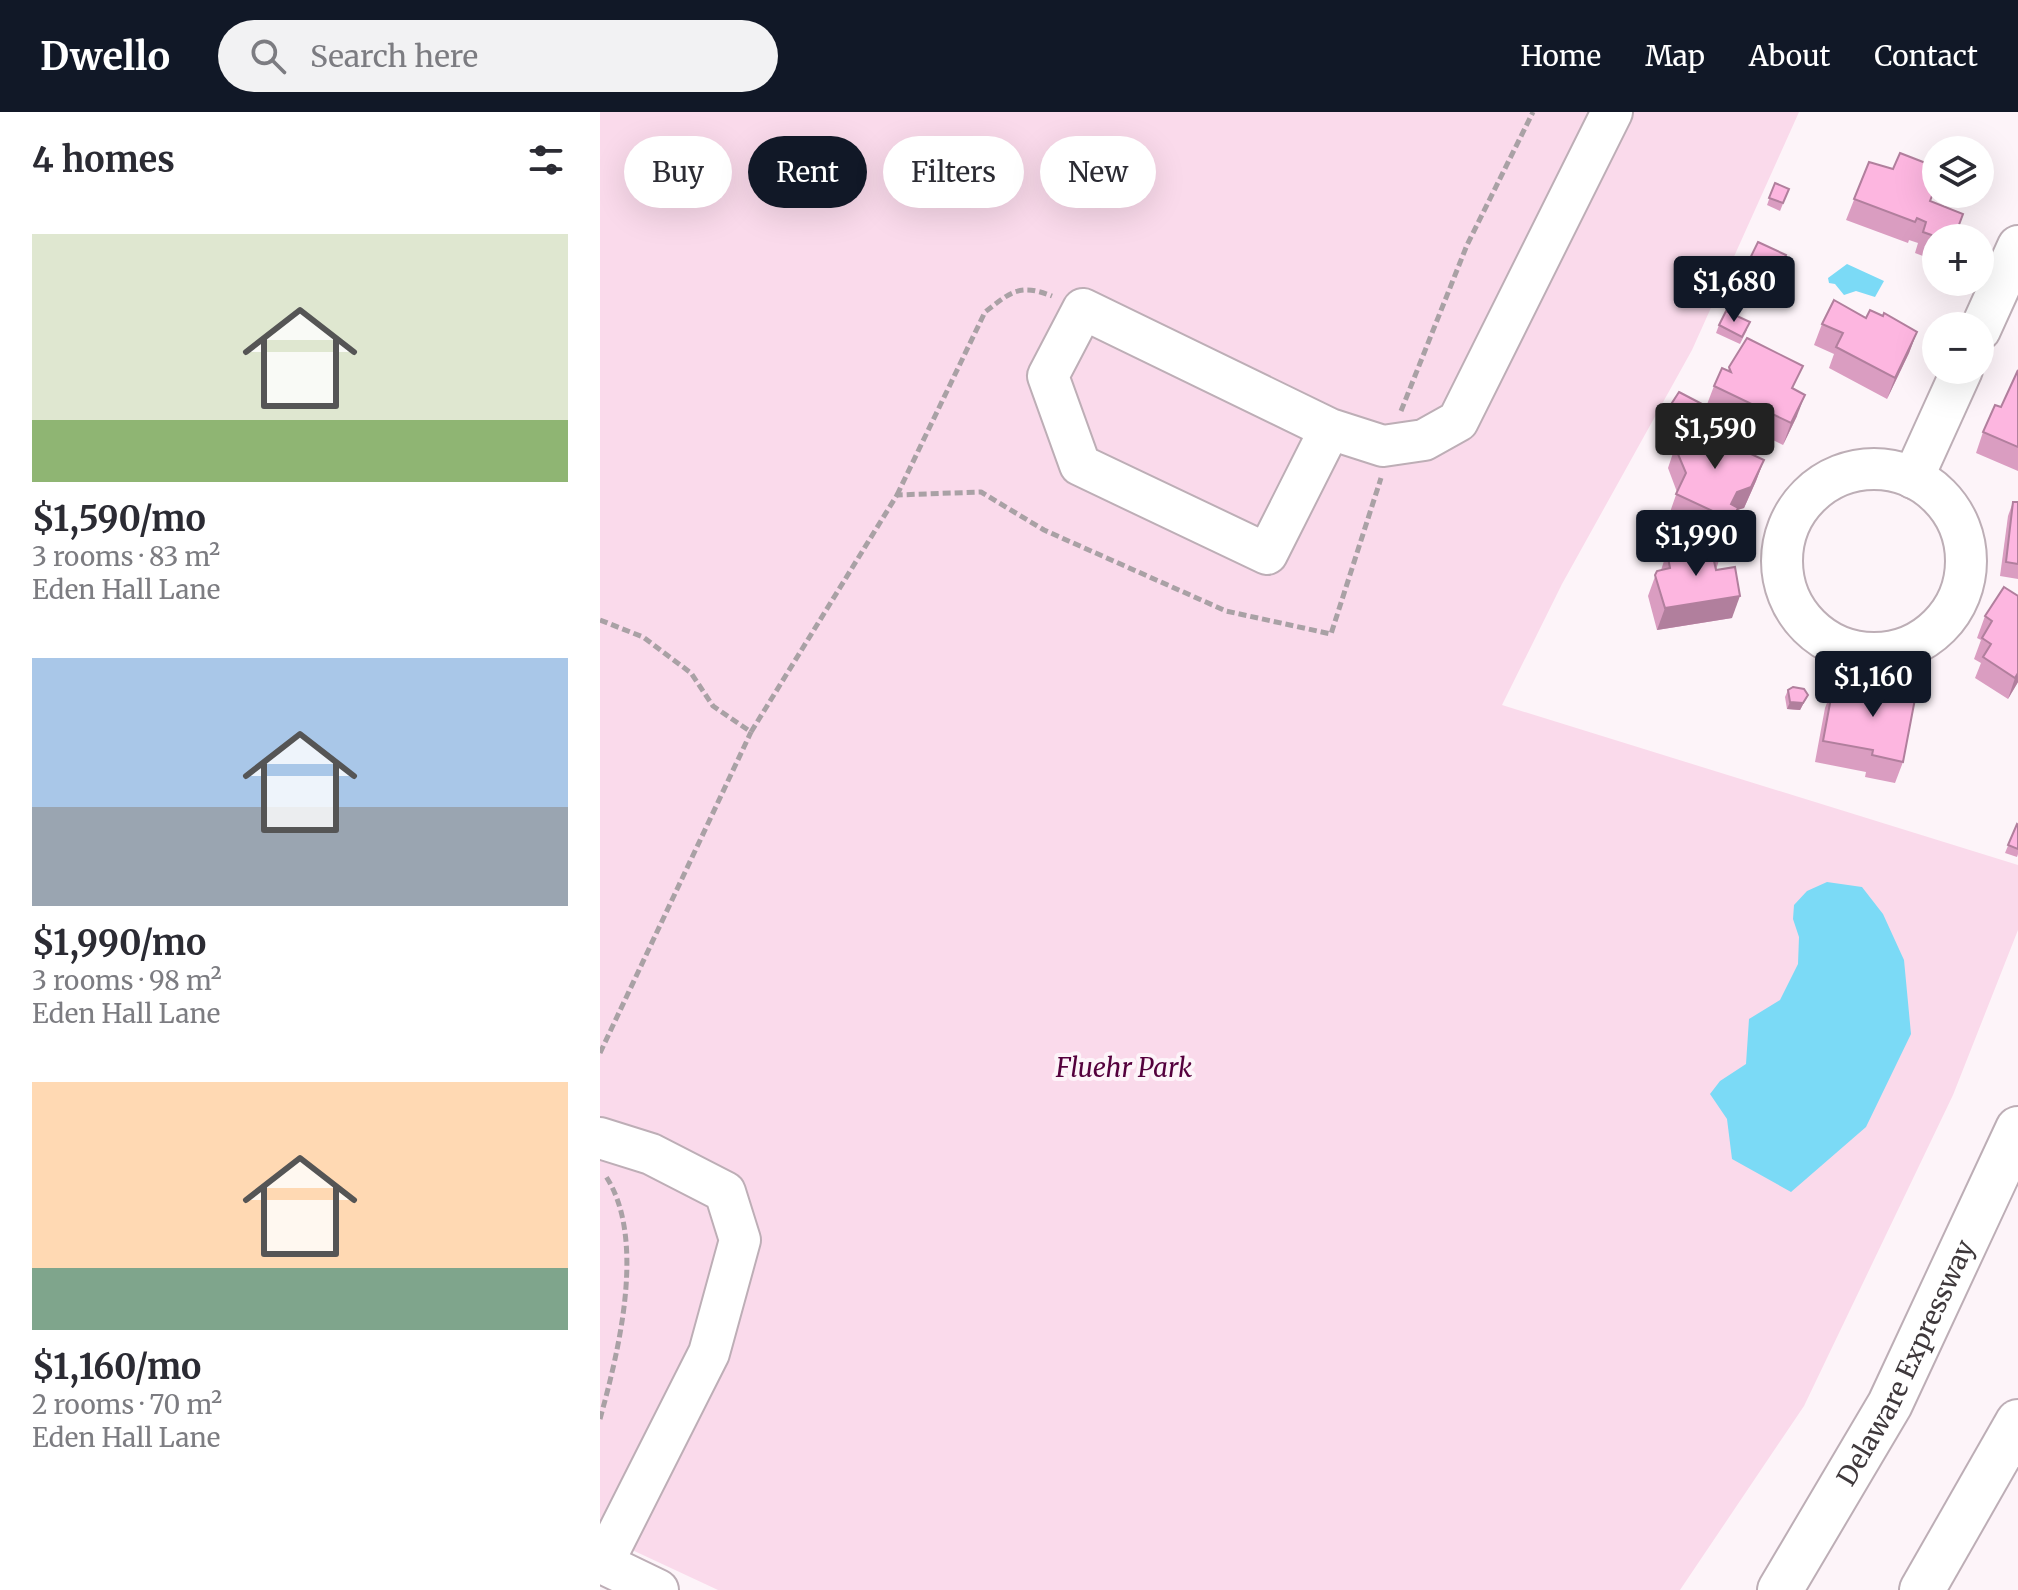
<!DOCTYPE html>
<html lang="en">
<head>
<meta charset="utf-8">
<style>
	:root { --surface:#fff; --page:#f2f2f3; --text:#2b2b33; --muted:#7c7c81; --accent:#111827 }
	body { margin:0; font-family:Merriweather,serif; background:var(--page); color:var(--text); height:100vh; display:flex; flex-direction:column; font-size:30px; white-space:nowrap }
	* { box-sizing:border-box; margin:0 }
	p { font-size:26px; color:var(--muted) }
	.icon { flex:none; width:44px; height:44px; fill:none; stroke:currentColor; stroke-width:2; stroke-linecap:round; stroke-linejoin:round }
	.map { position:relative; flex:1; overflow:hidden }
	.details { display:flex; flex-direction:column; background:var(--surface); width:600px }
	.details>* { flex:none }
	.top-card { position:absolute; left:24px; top:24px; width:760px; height:72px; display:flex; gap:16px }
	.fabs { position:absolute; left:1322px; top:24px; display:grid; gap:16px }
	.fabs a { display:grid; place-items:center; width:72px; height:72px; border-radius:50%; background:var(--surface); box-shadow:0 8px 32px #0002; font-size:40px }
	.price { position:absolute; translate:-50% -68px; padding:0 18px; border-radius:8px; background:var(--accent); color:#fff; font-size:26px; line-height:52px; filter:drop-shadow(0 2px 4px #0008) }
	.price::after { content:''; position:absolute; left:50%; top:48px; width:24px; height:18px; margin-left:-12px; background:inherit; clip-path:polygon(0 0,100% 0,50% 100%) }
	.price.active { background:#222; color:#fff }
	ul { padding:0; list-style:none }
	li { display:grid; align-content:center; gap:16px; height:424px; padding:0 32px }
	li span { display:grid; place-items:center; height:248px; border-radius:0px; color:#555 }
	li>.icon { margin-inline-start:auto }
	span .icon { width:144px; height:144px; fill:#fffc; stroke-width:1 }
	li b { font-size:34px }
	h2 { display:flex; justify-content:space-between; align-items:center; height:96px; padding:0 32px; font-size:34px }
	.chip { padding:0 28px; border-radius:36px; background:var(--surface); box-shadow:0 8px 32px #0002; font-size:28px; line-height:72px }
	.chip.active { background:var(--accent); color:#fff }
	header { display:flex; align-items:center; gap:48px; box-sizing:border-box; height:112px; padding:0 40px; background:var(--accent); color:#fff }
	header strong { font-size:38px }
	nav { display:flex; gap:44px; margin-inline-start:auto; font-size:28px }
	.search { width:560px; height:72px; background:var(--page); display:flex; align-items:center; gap:20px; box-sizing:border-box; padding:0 28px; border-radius:44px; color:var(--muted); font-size:30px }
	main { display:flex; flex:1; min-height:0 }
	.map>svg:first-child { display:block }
	.green { fill:#fadaeb }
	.water { fill:#7bdaf6 }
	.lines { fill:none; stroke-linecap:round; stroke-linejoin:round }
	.minor-casing { stroke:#bdaeb6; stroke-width:44 }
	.highway-casing { stroke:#bdaeb6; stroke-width:48 }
	.path { stroke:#a9a1a5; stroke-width:5; stroke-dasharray:8 4; stroke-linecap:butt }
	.minor { stroke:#fff; stroke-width:40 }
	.highway { stroke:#fff; stroke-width:44 }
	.wall { fill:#da9dc1 }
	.shaded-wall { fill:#b17f9d }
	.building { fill:#fdb6e0; stroke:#b17f9d; stroke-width:2 }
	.labels { text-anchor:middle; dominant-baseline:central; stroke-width:8; stroke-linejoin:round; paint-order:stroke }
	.park-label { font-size:26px; font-style:italic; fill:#54003d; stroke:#fdf4f9 }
	.street-label { font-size:26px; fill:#3f393c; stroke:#fdf4f9 }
</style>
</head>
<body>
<header>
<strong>Dwello</strong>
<div class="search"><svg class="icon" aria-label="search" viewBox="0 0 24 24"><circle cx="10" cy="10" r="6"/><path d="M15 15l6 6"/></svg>Search here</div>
<nav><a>Home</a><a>Map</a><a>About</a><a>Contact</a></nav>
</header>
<main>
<section class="details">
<h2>4 homes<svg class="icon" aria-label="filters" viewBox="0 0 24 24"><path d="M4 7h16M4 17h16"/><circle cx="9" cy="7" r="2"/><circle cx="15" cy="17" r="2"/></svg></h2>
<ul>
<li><span style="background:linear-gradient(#dfe7d0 75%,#8fb573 0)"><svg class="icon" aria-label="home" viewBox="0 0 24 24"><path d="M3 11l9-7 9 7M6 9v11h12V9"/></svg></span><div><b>$1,590/mo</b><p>3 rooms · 83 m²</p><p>Eden Hall Lane</p></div></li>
<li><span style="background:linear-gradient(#a9c7e8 60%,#9aa5b1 0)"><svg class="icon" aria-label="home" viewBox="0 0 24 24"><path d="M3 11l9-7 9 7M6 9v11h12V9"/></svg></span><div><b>$1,990/mo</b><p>3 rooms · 98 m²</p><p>Eden Hall Lane</p></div></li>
<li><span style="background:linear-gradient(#ffd9b3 75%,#7fa58c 0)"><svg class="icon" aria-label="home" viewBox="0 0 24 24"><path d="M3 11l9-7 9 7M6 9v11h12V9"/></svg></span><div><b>$1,160/mo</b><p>2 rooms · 70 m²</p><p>Eden Hall Lane</p></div></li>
</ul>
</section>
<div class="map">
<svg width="1418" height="1478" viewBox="0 0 1418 1478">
	<rect width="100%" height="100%" fill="#fdf4f9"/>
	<polygon class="green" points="0,0 1199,0 1092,238 962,472 902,593 1418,753 1418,818 1353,983 1204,1294 1080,1478 118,1478 0,1423"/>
	<g class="water">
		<polygon points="1247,152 1284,169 1275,185 1256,179 1244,183 1235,172 1229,171 1228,166"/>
		<polygon points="1227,770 1262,775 1283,802 1304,848 1311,922 1266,1015 1191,1080 1132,1047 1127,1007 1110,982 1120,969 1146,952 1149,907 1180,888 1198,852 1199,825 1193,807 1194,793 1207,779"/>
	</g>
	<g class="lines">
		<g class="minor-casing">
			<g id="minor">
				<polyline points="1380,218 1418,134"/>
				<polyline points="730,317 667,442 480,353 448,264 483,197 730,317 783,334 824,328 858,309 1012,0"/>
				<circle cx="1274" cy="449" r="92"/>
				<polyline points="1313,366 1362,258"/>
				<polyline points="0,1026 51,1042 125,1080 140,1128 109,1241 3,1451"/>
				<polyline points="0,1450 58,1478"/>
			</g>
		</g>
		<g class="highway-casing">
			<g id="highway">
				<path id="s1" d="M 1180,1478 L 1290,1292 L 1418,1017"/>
				<polyline points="1322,1478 1418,1310"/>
			</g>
		</g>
		<g class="path">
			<polyline points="801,299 867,133 933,0"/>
			<path d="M 297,383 L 385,200 C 411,180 419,171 452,184"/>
			<polyline points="0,508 43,525 91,561 113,594 151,620 297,383 381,380 444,418 626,499 731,522 781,366"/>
			<polyline points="0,941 151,620"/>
			<path d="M 0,1307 C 19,1238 47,1125 5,1063"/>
		</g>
		<use href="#minor" class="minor"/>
		<use href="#highway" class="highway"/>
	</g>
	<g class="wall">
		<polygon points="1269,50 1331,89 1354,126 1336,126 1336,149 1315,141 1318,131 1309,128 1308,131 1246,108"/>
		<polygon points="1175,71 1189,77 1180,99 1167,93"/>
		<polygon points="1181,157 1163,195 1135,181 1140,167"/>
		<polygon points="1266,206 1317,220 1309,241 1287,287 1229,256 1234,242 1214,233 1222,212"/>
		<polygon points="1119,213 1147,218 1140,232 1116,221"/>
		<polygon points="1129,255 1194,277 1197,304 1183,333 1106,295 1114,274 1128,259"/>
		<polygon points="1418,258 1418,359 1376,341 1383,320 1401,295"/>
		<polygon points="1070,294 1099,300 1091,314 1115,325 1124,322 1122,328 1164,348 1156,369 1144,396 1137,398 1125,429 1069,403 1077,380 1068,356 1075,335 1082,330 1090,314 1084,311 1076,327 1062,320 1070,303 1068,302"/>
		<polygon points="1413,390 1418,390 1418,467 1400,464 1408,404"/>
		<polygon points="1067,440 1119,448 1116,458 1132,506 1057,518 1048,484 1057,459 1061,458"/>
		<polygon points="1418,484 1418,570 1408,587 1375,566 1381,551 1374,547 1381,528 1377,526 1385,504"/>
		<polygon points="1287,566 1303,650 1295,671 1265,665 1266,660 1215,650 1225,596 1233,575 1281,584"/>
		<polygon points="1188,578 1208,583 1200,598 1187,597 1185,585"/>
		<polygon points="1417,712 1418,713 1418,742 1417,745 1405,741"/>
	</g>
	<g class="shaded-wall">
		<polygon points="1186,143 1181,157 1163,195 1168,180"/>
		<polygon points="1317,220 1309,241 1287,287 1295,266"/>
		<polygon points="1205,283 1197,304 1183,333 1191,311"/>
		<polygon points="1164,348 1156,369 1144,396 1137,398 1125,429 1132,408 1126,405 1137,380"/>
		<polygon points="1140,484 1132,506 1057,518 1065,496"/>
		<polygon points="1418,561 1418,570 1408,587 1415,566"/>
		<polygon points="1208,583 1200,598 1187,597 1190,590"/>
	</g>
	<g class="building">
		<polygon points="1300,41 1336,55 1336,74 1330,89 1363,102 1354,126 1340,126 1323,120 1326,110 1317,106 1315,110 1254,87 1269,50 1293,57"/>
		<polygon points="1175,71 1189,77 1183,91 1169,86"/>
		<polygon points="1158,130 1186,143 1168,180 1140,167"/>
		<polygon points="1234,188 1266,206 1270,198 1283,204 1284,201 1317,220 1295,266 1236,235 1243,221 1222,212"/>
		<polygon points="1126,199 1150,210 1142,225 1119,213"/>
		<polygon points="1147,226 1203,254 1192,276 1205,283 1191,311 1114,274 1122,256 1131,260 1129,255"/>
		<polygon points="1418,258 1418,335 1383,320 1395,293 1401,295"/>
		<polygon points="1079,280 1102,292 1094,307 1070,294"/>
		<polygon points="1071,302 1085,309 1079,320 1065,313"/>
		<polygon points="1090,314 1115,325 1118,319 1124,322 1121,328 1164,348 1151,375 1137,380 1131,392 1138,396 1132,408 1076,382 1086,361 1075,335 1079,328 1082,330"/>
		<polygon points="1413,390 1418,390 1418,452 1406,450"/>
		<polygon points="1116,431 1119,448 1114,449 1116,458 1135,455 1140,484 1065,496 1055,463 1057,459 1070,456 1067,440"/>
		<polygon points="1404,475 1418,484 1418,561 1415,566 1383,545 1391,532 1382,526 1392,509 1385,504"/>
		<polygon points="1287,566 1318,571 1303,650 1272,643 1273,638 1223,629 1233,575 1284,585"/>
		<polygon points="1193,575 1204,577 1208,583 1203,591 1190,590 1188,578"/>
		<polygon points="1417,712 1418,713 1418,737 1408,733"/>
	</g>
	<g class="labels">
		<g class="park-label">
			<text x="524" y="955">Fluehr Park</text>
		</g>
		<g class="street-label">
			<text stroke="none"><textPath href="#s1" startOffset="260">Delaware Expressway</textPath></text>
		</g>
	</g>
</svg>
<div class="fabs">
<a><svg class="icon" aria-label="layers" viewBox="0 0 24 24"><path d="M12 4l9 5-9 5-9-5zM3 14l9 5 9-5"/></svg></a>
<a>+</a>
<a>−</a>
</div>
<b class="price" style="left:1134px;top:212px">$1,680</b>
<b class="price active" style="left:1115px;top:359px">$1,590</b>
<b class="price" style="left:1096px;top:466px">$1,990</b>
<b class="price" style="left:1273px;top:607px">$1,160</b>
<div class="top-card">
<a class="chip">Buy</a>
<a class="chip active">Rent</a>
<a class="chip">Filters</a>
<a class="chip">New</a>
</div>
</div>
</main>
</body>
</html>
